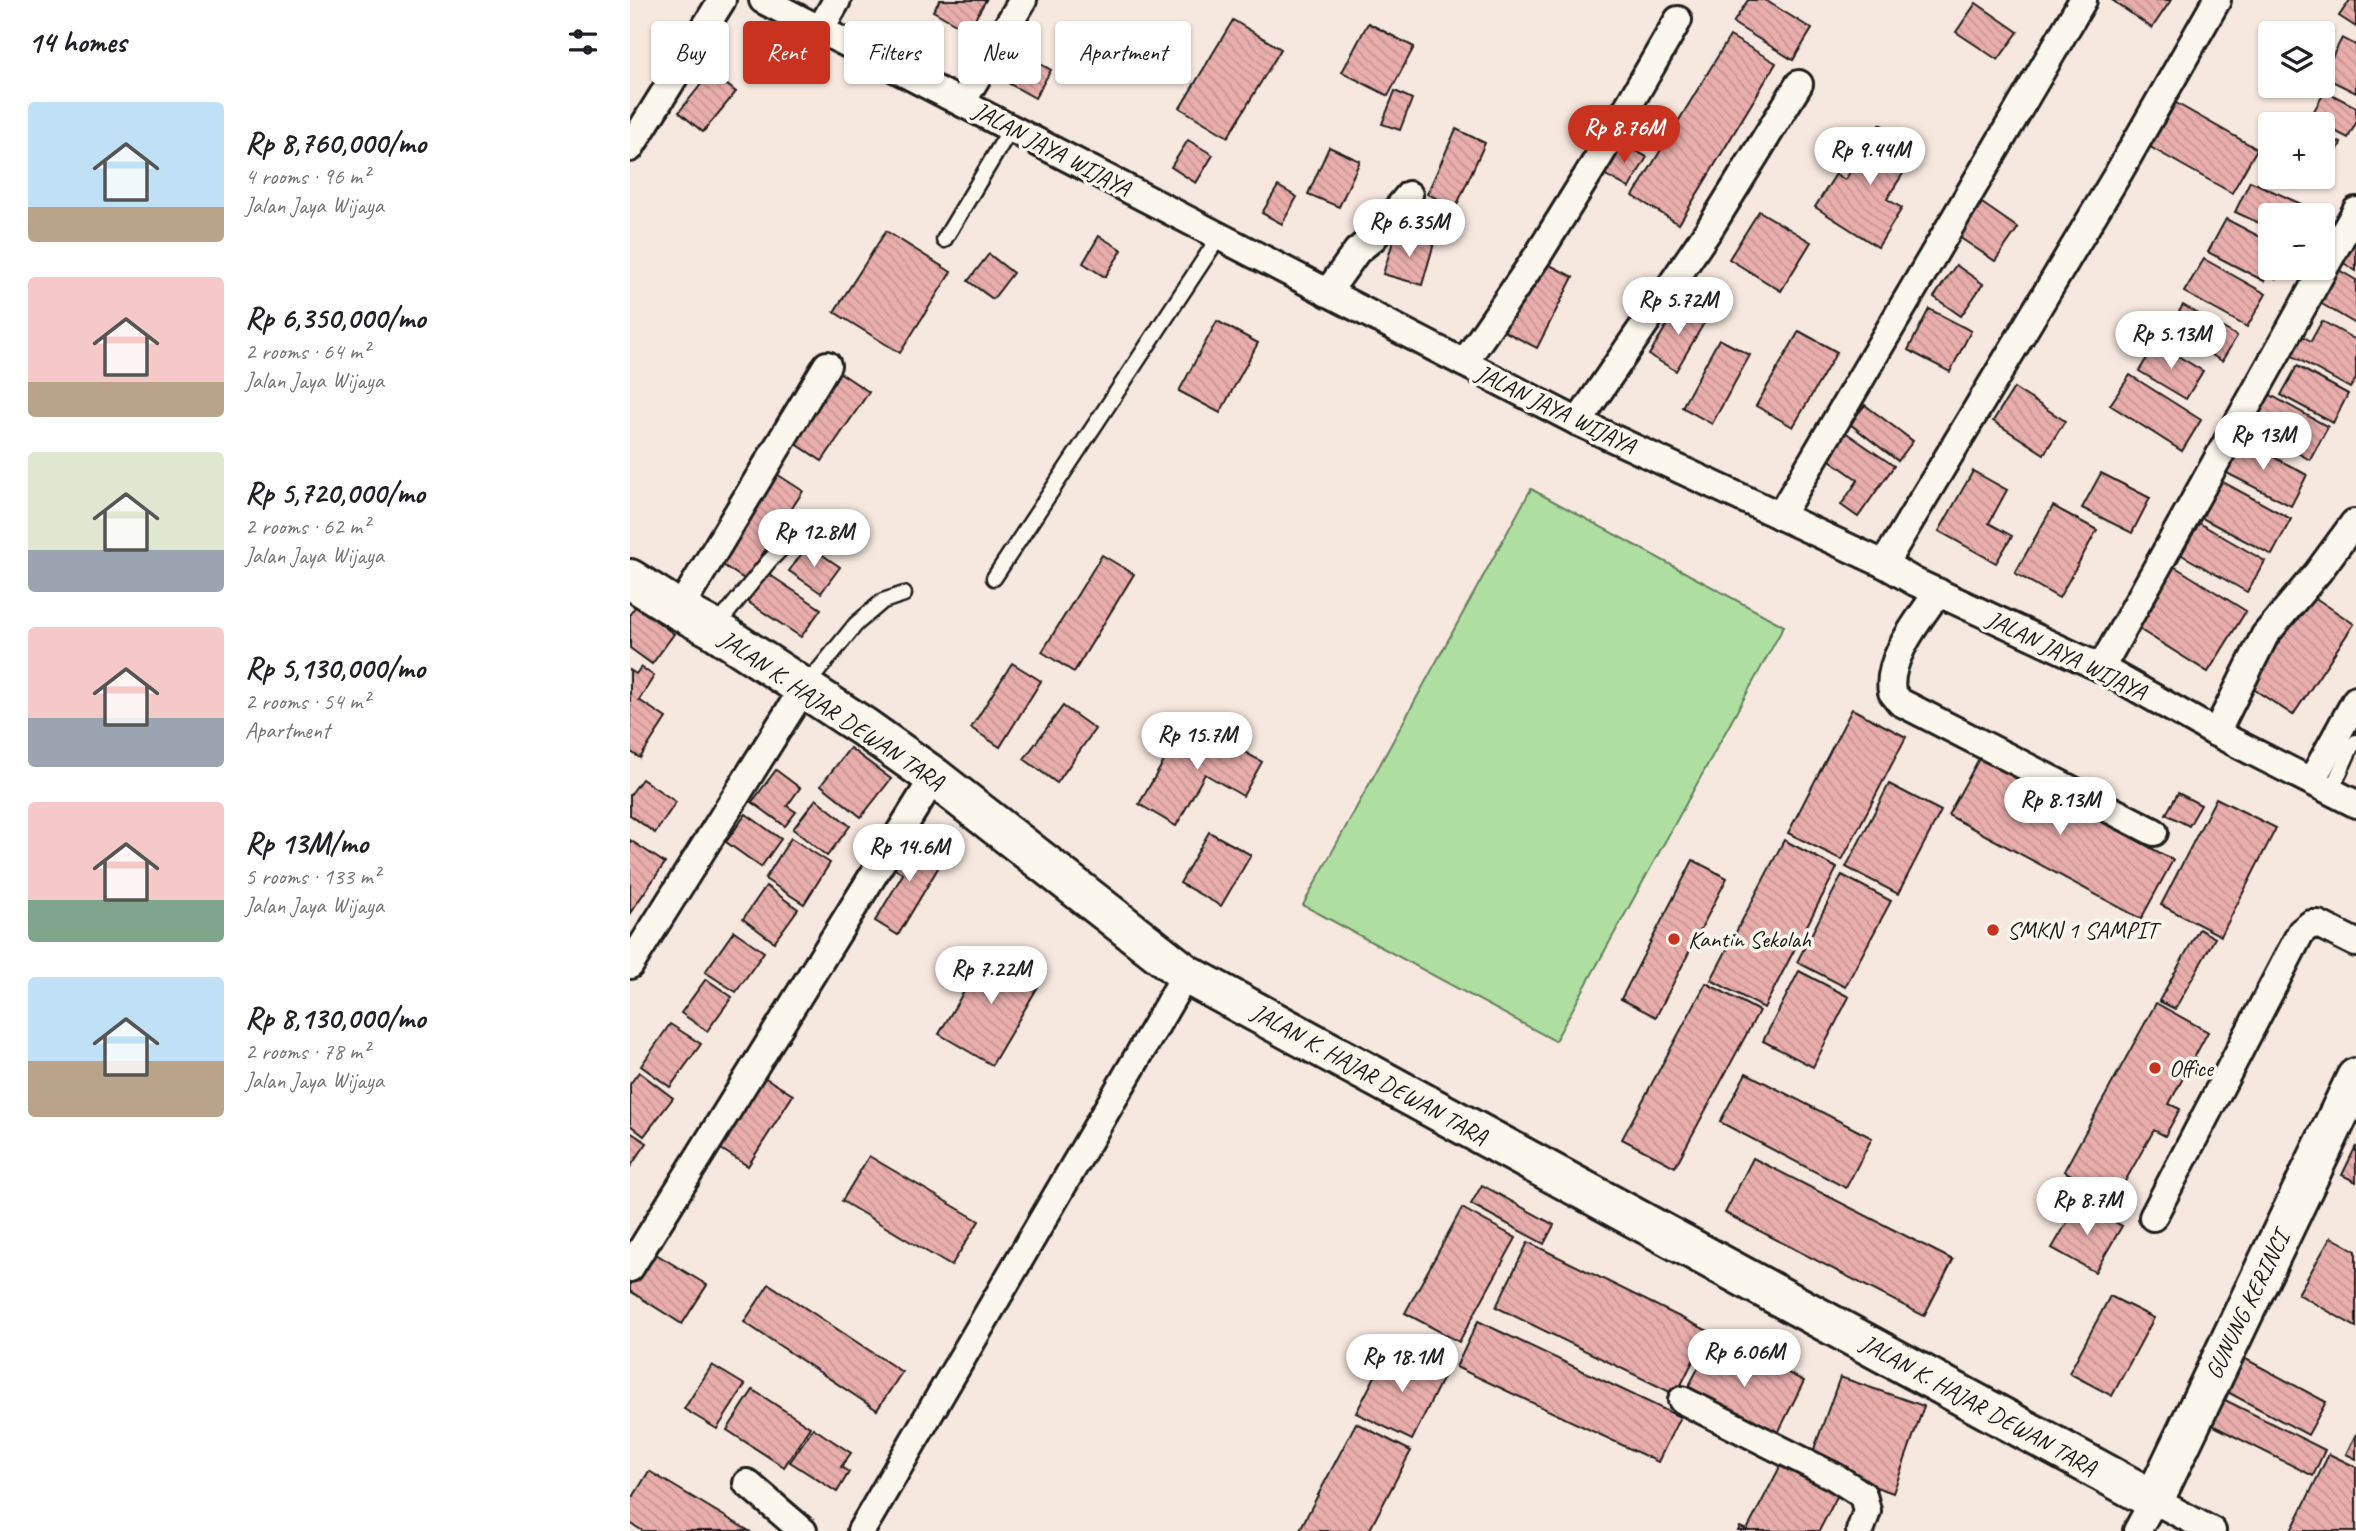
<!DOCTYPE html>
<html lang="en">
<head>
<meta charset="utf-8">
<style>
	:root { --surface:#fff; --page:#f2f2f2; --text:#202124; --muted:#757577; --accent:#c8321e }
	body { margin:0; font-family:Caveat,sans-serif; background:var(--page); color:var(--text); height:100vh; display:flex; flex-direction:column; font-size:26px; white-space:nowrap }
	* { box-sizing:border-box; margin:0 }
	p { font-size:23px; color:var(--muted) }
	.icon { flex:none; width:38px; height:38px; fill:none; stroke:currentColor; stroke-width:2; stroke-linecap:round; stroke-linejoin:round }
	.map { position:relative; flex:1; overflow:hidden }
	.drawer { display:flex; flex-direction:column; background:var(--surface); width:630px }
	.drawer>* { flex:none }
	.banner { position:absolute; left:21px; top:21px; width:665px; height:63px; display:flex; gap:14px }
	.controls { position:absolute; left:1628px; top:21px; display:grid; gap:14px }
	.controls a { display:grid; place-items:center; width:77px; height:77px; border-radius:7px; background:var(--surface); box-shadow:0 2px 5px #0004; font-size:35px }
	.price { position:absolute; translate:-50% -60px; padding:0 16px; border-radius:24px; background:#fff; color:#222; font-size:23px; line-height:46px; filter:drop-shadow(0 2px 4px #0008) }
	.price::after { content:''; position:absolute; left:50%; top:42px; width:21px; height:16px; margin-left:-10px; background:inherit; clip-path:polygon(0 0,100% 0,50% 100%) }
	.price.active { background:var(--accent); color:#fff }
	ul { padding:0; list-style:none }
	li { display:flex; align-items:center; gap:21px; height:175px; padding:0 28px }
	li span { display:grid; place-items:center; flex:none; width:196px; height:140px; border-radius:7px; color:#555 }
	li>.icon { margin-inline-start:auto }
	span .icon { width:84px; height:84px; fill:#fffc; stroke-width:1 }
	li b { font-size:30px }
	h2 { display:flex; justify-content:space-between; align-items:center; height:84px; padding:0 28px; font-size:30px }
	.tag { padding:0 24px; border-radius:7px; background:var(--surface); box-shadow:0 2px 5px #0004; font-size:24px; line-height:63px }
	.tag.active { background:var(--accent); color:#fff }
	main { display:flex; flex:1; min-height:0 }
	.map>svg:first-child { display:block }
	.pitch { fill:#aedfa0; stroke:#657e5e; stroke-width:2 }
	.building { fill:url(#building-back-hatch); stroke:#1c1c1c; stroke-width:2 }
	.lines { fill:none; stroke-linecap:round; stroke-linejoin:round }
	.lane-casing { stroke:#1c1c1c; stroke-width:19 }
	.street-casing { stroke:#1c1c1c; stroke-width:32 }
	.secondary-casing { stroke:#1c1c1c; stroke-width:44 }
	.lane { stroke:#fbf7ec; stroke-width:14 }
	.street { stroke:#fbf7ec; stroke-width:26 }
	.secondary { stroke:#fbf7ec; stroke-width:38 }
	.poi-dot { fill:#c8321e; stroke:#fbf7ec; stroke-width:2.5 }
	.labels { text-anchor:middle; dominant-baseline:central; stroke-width:7; stroke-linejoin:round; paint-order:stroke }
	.street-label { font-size:24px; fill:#1c1c1c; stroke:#fbf7ec }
	.poi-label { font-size:24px; fill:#1c1c1c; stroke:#fbf7ec; text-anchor:start }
</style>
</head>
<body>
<main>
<section class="drawer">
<h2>14 homes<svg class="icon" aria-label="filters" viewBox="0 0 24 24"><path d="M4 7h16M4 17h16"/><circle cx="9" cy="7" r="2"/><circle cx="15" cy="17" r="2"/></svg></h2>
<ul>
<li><span style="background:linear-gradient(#bfe0f5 75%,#b9a48a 0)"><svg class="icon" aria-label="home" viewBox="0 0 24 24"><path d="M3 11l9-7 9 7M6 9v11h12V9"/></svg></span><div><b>Rp 8,760,000/mo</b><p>4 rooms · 96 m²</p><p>Jalan Jaya Wijaya</p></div></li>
<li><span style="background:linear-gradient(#f6c9c9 75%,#b9a48a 0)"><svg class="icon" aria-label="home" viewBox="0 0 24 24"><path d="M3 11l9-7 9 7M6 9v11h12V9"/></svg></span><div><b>Rp 6,350,000/mo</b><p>2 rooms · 64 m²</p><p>Jalan Jaya Wijaya</p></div></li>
<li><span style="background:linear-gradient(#dfe7d0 70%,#9aa5b1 0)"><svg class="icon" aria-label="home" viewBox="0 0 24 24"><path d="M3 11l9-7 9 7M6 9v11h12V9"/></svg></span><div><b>Rp 5,720,000/mo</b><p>2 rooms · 62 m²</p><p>Jalan Jaya Wijaya</p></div></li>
<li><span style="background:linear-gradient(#f6c9c9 65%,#9aa5b1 0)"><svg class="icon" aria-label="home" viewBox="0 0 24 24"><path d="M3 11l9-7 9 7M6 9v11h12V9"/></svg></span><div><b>Rp 5,130,000/mo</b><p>2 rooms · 54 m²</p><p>Apartment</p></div></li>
<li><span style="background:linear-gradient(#f6c9c9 70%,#7fa58c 0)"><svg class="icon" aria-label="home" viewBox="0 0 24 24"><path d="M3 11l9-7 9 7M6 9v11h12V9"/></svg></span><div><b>Rp 13M/mo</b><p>5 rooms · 133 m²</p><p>Jalan Jaya Wijaya</p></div></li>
<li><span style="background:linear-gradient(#bfe0f5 60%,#b9a48a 0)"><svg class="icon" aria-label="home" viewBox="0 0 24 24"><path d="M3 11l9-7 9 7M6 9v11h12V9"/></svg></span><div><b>Rp 8,130,000/mo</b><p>2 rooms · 78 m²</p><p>Jalan Jaya Wijaya</p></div></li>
</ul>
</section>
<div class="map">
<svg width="1726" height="1531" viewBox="0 0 1726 1531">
	<defs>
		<pattern id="building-back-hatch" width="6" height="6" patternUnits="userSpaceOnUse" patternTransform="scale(1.75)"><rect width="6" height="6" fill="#e9aeac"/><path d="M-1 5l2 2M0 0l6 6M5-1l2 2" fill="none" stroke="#c79593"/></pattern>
	</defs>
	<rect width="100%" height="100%" fill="#f7e8df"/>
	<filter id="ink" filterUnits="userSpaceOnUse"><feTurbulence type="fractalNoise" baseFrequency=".0143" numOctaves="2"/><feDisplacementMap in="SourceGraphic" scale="14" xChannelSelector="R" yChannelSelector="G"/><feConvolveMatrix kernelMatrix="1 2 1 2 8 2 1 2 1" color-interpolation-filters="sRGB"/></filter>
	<g filter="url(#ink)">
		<polygon class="pitch" points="901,489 1154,626 925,1041 673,905"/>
		<g class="building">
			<polygon points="310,0 356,0 338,31 303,11"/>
			<polygon points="1118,0 1135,0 1182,29 1163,60 1103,23"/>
			<polygon points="1482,0 1541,0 1522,28"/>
			<polygon points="1720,0 1726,0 1726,27 1709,16"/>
			<polygon points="1346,3 1388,32 1368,60 1326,32"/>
			<polygon points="603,20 651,49 598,137 550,108"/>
			<polygon points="738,23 784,47 758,96 712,72"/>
			<polygon points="1100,36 1146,63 1049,224 1003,196"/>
			<polygon points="1712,38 1726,45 1726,93 1692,76"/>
			<polygon points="387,51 421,70 405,98 371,79"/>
			<polygon points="81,72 106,92 73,132 49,112"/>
			<polygon points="765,91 782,99 770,130 752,124"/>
			<polygon points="1695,91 1726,107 1726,123 1718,138 1680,118"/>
			<polygon points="1546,103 1627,149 1602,193 1520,147"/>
			<polygon points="1250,124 1289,148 1257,199 1272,208 1248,247 1185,207 1206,174 1215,180"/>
			<polygon points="826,129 855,143 826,207 797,194"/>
			<polygon points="1692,134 1711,143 1696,174 1692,172"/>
			<polygon points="558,140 583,155 566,183 541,167"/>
			<polygon points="989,142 1017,157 999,188 972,173"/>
			<polygon points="699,147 730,161 709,207 678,194"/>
			<polygon points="1620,181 1678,207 1674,215 1640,215 1640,228 1605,212"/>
			<polygon points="648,186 667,197 652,224 632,213"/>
			<polygon points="1352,203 1388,228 1365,261 1329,237"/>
			<polygon points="1129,211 1181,242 1151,291 1099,259"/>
			<polygon points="1596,219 1640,242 1640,268 1651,268 1646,279 1637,274 1634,281 1578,252"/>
			<polygon points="256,231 321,272 270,353 204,312"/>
			<polygon points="766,232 804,243 792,285 753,274"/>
			<polygon points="469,236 492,250 475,277 453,263"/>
			<polygon points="1726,238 1726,271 1712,262"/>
			<polygon points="359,254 383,273 363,299 338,281"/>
			<polygon points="1574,259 1636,294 1617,327 1554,292"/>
			<polygon points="910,260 943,277 907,348 874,331"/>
			<polygon points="1326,265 1353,284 1331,316 1304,297"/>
			<polygon points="1709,270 1726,280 1726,324 1690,303"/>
			<polygon points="1050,303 1077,318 1046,371 1019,355"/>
			<polygon points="1553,305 1607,336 1592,361 1538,330"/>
			<polygon points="1299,309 1341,331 1320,372 1278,350"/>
			<polygon points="587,321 628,343 590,413 549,391"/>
			<polygon points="1692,321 1726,340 1726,379 1720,388 1654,351 1665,332 1681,341"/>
			<polygon points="1169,331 1207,352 1163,427 1126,406"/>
			<polygon points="1089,339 1120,355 1082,424 1052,407"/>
			<polygon points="1526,343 1573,371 1556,399 1509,371"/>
			<polygon points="1667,366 1718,394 1703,423 1651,395"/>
			<polygon points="206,370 239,392 192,461 160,440"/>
			<polygon points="1500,375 1571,420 1552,451 1480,405"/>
			<polygon points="1384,388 1435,421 1414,454 1363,421"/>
			<polygon points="1635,392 1698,427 1680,460 1617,425"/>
			<polygon points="1235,405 1283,441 1268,461 1220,424"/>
			<polygon points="1215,432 1264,466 1228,517 1211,505 1228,480 1197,458"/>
			<polygon points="1607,437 1677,475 1661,506 1589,469"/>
			<polygon points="142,471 173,491 116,580 85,560"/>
			<polygon points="1343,471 1377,490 1359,523 1382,536 1366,563 1309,531"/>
			<polygon points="1471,473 1520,498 1502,533 1452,508"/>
			<polygon points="1589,480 1661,519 1642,555 1570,517"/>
			<polygon points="1423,506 1467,530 1429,598 1385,573"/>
			<polygon points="1569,523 1635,561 1617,592 1550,554"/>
			<polygon points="178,545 210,567 191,593 159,571"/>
			<polygon points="472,555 504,574 444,672 412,652"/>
			<polygon points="1542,565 1616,611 1578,672 1504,626"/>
			<polygon points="134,571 191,609 171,637 115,600"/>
			<polygon points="1681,595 1724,624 1663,715 1619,686"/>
			<polygon points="6,606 44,634 22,664 0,648 0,614"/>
			<polygon points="382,663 411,681 370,747 341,728"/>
			<polygon points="11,667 24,676 9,700 36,718 10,758 0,751 0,670 6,674"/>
			<polygon points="433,706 465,729 427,783 394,759"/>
			<polygon points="1222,709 1276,737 1212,860 1158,833"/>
			<polygon points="558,720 632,762 613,796 575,774 546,826 509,804"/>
			<polygon points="220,748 261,779 231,817 191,785"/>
			<polygon points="1351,755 1543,860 1511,919 1318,815"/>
			<polygon points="146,770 170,788 157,806 166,812 155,826 122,802"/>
			<polygon points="12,779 46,802 25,833 0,815 0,795"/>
			<polygon points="1259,784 1311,811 1268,894 1216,867"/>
			<polygon points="1548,793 1571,805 1559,826 1536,814"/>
			<polygon points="1586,798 1646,828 1591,936 1531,905"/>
			<polygon points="186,799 220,826 197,856 163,829"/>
			<polygon points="116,814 151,839 131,867 96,842"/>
			<polygon points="579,832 621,855 591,906 550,883"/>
			<polygon points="277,837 314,858 268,935 245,921 273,874 260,866"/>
			<polygon points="161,838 200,863 174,904 135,879"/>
			<polygon points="0,840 35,863 0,913"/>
			<polygon points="1154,840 1207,868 1134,1008 1081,980"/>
			<polygon points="1063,860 1097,878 1026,1017 991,999"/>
			<polygon points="1212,875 1261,901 1215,987 1167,962"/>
			<polygon points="136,886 168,909 144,942 113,919"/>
			<polygon points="1569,929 1585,938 1545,1009 1529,1001"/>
			<polygon points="104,931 134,952 106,992 75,972"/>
			<polygon points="360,947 413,978 362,1065 309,1034"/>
			<polygon points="1169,971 1219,997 1183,1067 1133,1041"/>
			<polygon points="76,979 102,997 77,1031 51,1013"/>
			<polygon points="1076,983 1129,1011 1045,1167 992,1139"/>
			<polygon points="1526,1003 1578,1032 1539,1104 1550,1109 1535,1136 1524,1130 1485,1199 1434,1171"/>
			<polygon points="40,1024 71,1044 40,1087 11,1066"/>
			<polygon points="9,1072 43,1098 14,1136 0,1125 0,1084"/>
			<polygon points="126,1072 163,1095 118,1166 80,1142"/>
			<polygon points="1116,1073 1242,1138 1216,1188 1090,1122"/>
			<polygon points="0,1132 17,1143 0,1167"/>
			<polygon points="1726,1146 1726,1182 1712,1175"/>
			<polygon points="239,1156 349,1221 321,1266 212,1201"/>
			<polygon points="1123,1158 1323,1260 1294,1316 1095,1213"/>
			<polygon points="852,1185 924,1225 914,1244 841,1204"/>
			<polygon points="1449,1202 1492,1226 1465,1272 1422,1248"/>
			<polygon points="832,1208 886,1238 829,1342 775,1313"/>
			<polygon points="1701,1237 1726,1251 1726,1327 1668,1294"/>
			<polygon points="898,1242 1078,1331 1046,1395 866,1307"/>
			<polygon points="21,1251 77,1285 52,1324 0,1291 0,1284"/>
			<polygon points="139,1284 272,1372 247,1410 114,1322"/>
			<polygon points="1480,1296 1524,1318 1482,1396 1439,1373"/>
			<polygon points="848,1321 1050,1417 1028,1462 826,1367"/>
			<polygon points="1085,1336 1174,1381 1143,1443 1053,1397"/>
			<polygon points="757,1353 783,1366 789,1353 818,1367 782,1440 726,1413"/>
			<polygon points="1610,1356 1696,1402 1678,1435 1592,1389"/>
			<polygon points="82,1365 115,1385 87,1429 54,1409"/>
			<polygon points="1210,1377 1294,1406 1263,1493 1179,1463"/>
			<polygon points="123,1390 180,1427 154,1467 97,1430"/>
			<polygon points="1585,1395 1695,1450 1683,1476 1572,1420"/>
			<polygon points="726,1423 781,1451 739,1531 669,1531"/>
			<polygon points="183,1428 221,1453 211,1467 219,1472 207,1492 160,1462"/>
			<polygon points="1726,1434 1726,1459 1716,1454"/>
			<polygon points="1699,1454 1726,1467 1726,1531 1661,1531"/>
			<polygon points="1154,1459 1211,1489 1189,1531 1108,1531 1110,1527 1117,1530"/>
			<polygon points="19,1471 119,1531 13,1531 0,1523 0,1502"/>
		</g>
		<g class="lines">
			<g class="lane-casing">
				<g id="lane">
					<polyline points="314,240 381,128"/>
					<polyline points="364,578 589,237"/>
					<polyline points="85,628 139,561 169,531"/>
					<polyline points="175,687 226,624 253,601 274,594"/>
					<polyline points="1701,791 1721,747 1726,742"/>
				</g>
			</g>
			<g class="street-casing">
				<g id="street">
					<polyline points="133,0 948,422 1254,564 1285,582 1471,668 1586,733 1726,804"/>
					<polyline points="191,28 207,0"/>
					<polyline points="332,102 393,0"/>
					<polyline points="0,148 92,0"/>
					<polyline points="697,293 727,251 743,238 779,195"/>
					<polyline points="834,363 908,255 970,155 1048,20"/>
					<polyline points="948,422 1080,228 1169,84"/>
					<polyline points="1150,516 1453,0"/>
					<polyline points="1254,564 1489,172 1587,0"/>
					<path d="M 1308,592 C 1290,619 1256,659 1262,692 L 1270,702 L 1524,832"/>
					<polyline points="49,610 197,365"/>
					<polyline points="1471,668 1726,211"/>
					<polyline points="1586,733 1635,635 1688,572 1724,523"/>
					<polyline points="1682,780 1726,700"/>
					<polyline points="0,965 173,689"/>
					<polyline points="1523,1217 1671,932 1681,924 1688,924 1726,943"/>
					<polyline points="0,1268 304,777"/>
					<polyline points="1052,1400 1205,1477 1233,1495 1237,1511 1230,1531"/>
					<polyline points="117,1483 173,1531"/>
					<polyline points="231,1531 556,974"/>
					<polyline points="1507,1531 1524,1500 1582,1531"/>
				</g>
			</g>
			<g class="secondary-casing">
				<polyline id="secondary" points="0,579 49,610 84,629 235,728 304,777 556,974 1524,1500 1726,1078"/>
			</g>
			<use href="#lane" class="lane"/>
			<use href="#street" class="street"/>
			<use href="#secondary" class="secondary"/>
		</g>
	</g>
	<g class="poi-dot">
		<circle cx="1363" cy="930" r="7"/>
		<circle cx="1044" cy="939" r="7"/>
		<circle cx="1525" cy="1068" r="7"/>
	</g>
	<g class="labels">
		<g class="street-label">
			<text transform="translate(422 149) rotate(28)">JALAN JAYA WIJAYA</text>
			<text transform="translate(926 409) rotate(26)">JALAN JAYA WIJAYA</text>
			<text transform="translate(1437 655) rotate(26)">JALAN JAYA WIJAYA</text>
			<text transform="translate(202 710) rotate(34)">JALAN K. HAJAR DEWAN TARA</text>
			<text transform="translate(740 1074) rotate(29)">JALAN K. HAJAR DEWAN TARA</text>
			<text transform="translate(1617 1305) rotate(-64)">GUNUNG KERINCI</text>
			<text transform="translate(1349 1405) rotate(29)">JALAN K. HAJAR DEWAN TARA</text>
		</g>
		<g class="poi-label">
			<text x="1377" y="930">SMKN 1 SAMPIT</text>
			<text x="1058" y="939">Kantin Sekolah</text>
			<text x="1539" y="1068">Office</text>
		</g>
	</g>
</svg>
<div class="controls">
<a><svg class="icon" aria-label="layers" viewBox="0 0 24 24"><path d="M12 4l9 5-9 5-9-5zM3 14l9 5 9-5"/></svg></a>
<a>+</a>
<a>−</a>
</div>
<b class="price active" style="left:994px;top:165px">Rp 8.76M</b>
<b class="price" style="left:1240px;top:187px">Rp 9.44M</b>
<b class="price" style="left:779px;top:259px">Rp 6.35M</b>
<b class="price" style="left:1048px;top:337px">Rp 5.72M</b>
<b class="price" style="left:1541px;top:371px">Rp 5.13M</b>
<b class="price" style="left:1633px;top:472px">Rp 13M</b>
<b class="price" style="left:184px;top:569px">Rp 12.8M</b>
<b class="price" style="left:567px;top:772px">Rp 15.7M</b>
<b class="price" style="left:1430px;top:837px">Rp 8.13M</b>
<b class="price" style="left:279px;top:884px">Rp 14.6M</b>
<b class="price" style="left:361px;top:1006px">Rp 7.22M</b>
<b class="price" style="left:1457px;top:1237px">Rp 8.7M</b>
<b class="price" style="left:1114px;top:1389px">Rp 6.06M</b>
<b class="price" style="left:772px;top:1394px">Rp 18.1M</b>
<div class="banner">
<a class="tag">Buy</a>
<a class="tag active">Rent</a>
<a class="tag">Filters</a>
<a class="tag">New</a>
<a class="tag">Apartment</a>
</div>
</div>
</main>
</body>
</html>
